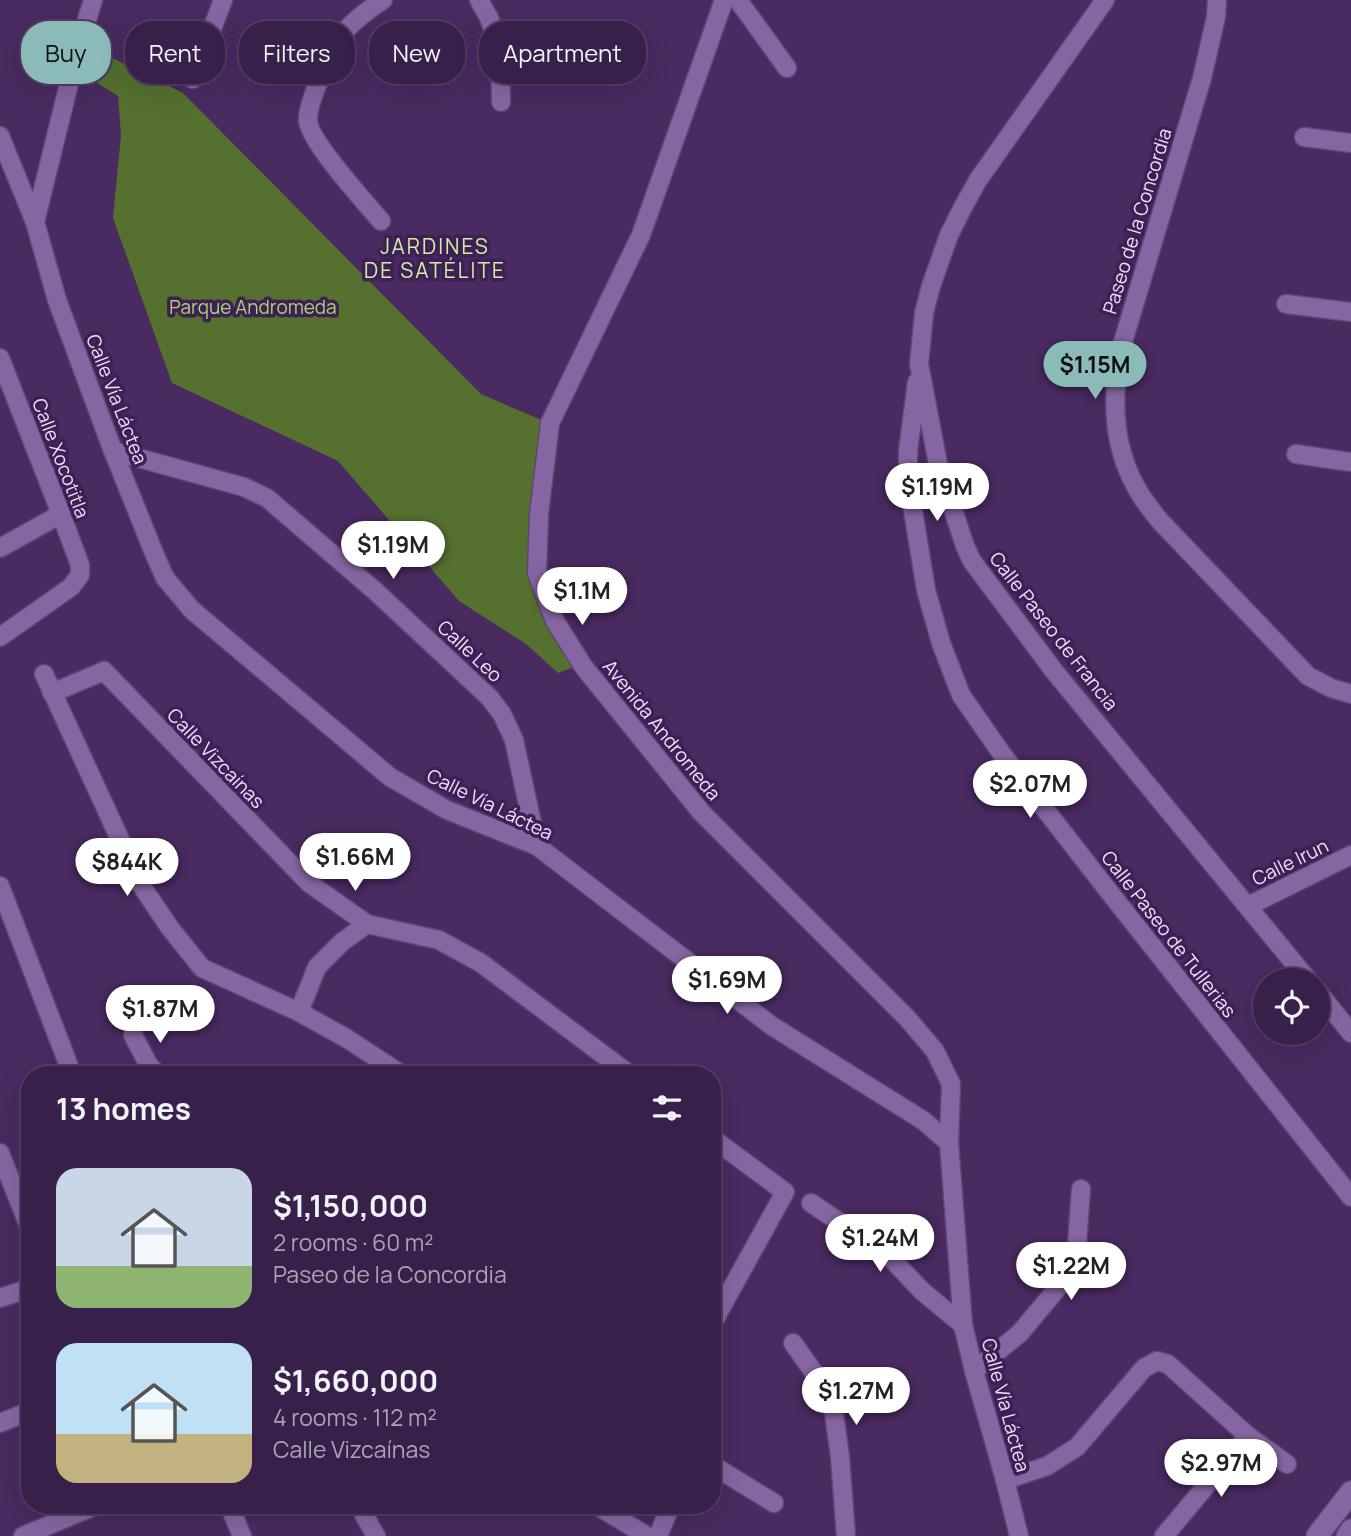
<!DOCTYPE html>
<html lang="en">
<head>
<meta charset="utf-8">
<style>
	:root { --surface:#372049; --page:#3e2850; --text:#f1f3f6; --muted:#aaa3b4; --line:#513e61; --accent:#8bbbb9 }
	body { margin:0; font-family:Manrope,sans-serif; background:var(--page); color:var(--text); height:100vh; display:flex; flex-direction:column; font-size:26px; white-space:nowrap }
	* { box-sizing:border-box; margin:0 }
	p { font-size:23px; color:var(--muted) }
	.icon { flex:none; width:38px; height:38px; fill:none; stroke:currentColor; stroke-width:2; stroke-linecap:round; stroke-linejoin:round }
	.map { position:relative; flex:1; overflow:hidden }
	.drawer { position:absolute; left:21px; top:1066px; width:700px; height:448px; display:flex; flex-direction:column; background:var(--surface); border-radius:28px; box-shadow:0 7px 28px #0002,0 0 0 2px var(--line) }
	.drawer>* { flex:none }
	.banner { position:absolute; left:21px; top:21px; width:700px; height:63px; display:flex; gap:14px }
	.fabs { position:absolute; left:1253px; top:968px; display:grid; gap:14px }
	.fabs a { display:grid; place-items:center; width:77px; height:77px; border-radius:50%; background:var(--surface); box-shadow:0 7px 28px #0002,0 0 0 2px var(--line); font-size:35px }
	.price { position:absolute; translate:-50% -60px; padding:0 16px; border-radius:24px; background:#fff; color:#222; font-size:23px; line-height:46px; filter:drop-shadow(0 2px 4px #0008) }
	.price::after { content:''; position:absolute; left:50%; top:42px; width:21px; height:16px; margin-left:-10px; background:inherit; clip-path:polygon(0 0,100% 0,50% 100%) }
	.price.selected { background:var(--accent); color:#111 }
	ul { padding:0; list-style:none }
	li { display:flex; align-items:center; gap:21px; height:175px; padding:0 35px }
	li span { display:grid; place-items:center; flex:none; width:196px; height:140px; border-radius:21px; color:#555 }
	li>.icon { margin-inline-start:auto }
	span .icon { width:84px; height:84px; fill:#fffc; stroke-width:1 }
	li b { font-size:30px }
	h2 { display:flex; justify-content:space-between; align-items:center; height:84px; padding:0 35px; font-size:30px }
	.pill { padding:0 24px; border-radius:28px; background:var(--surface); box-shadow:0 7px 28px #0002,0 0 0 2px var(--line); font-size:24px; line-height:63px }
	.pill.selected { background:var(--accent); color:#111 }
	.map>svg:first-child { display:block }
	.green { fill:#55702f }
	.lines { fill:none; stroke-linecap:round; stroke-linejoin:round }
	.minor-casing { stroke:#614574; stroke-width:21 }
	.secondary-casing { stroke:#614574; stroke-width:24 }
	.minor { stroke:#8666a2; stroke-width:18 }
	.secondary { stroke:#8666a2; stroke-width:21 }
	.labels { text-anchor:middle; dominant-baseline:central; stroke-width:7; stroke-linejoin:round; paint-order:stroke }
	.street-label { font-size:19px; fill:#eee0fb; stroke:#3e2055 }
	.park-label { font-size:19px; fill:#aad276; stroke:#3e2055 }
	.neighbourhood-label { font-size:21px; letter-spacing:2px; fill:#cfefa7; stroke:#3e2055 }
</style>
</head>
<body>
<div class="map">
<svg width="1351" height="1536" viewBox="0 0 1351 1536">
	<rect width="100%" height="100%" fill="#492a61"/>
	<polygon class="green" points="90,47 183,93 481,394 546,422 531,571 574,667 558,673 526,644 459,601 338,461 172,383 113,218 121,135 118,96 81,73 76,55"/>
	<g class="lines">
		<g class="minor-casing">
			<g id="minor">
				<polyline points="479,0 489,18 500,47 501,102"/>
				<polyline points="724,0 641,235 550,423 539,514 537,573 555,621 583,666 701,812 907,1018 935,1051 951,1084 949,1143 963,1325 974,1371 1005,1480 1019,1536"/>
				<polyline points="738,0 787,68"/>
				<polyline points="1105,0 978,180 963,207 949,235 931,286 924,313 919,364 938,464 965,546 972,561 1054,671 1308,980"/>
				<path d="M 1217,0 L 1216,17 L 1202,78 L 1120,352 C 1111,402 1113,450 1140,494 C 1146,504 1153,512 1160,521 L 1308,676 L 1331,688 L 1351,694"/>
				<polyline points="193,79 223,0"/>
				<polyline points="0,136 35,222 57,300 113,451 154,553 165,578 192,610 390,777 447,810 537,846 772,1026 924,1121 949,1143"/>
				<polyline points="1304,137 1351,143"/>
				<path d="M 381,221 C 366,203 308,140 308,120 C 307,104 333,43 345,31 C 356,19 369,9 383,0"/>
				<polyline points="35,222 76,55 93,0"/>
				<polyline points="1286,304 1351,312"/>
				<polyline points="0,358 61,514 80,565 80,575 71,587 0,637"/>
				<polyline points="917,382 908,451 908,480 926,590 941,643 961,695 1002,754 1114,898 1351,1197"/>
				<polyline points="113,451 244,487 267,498 374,590 489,697 502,714 514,740 537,846"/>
				<polyline points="1296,454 1351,462"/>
				<polyline points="0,548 61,514"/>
				<polyline points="44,674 141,885 170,928 202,968 299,1012 346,1038 401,1074"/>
				<polyline points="52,693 104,671 309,883 367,924 439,940 481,963 629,1074"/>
				<polyline points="0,886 72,1074"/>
				<polyline points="1248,906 1351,855"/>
				<polyline points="1318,992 1351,1033"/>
				<polyline points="299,1012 317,967 342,942 367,924"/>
				<polyline points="133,1035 148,1064 157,1074"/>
				<polyline points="712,1138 785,1192 712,1324"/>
				<polyline points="0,1153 30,1229"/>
				<polyline points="811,1203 888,1255 922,1291 963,1325"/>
				<polyline points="0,1298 30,1288"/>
				<polyline points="793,1343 832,1398 840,1457 846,1536"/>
				<polyline points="974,1371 1020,1333 1066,1278 1076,1257 1081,1189"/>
				<polyline points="0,1423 30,1411"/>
				<polyline points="712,1465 774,1503"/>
				<polyline points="1005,1480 1047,1466 1077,1447 1144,1368 1157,1361 1168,1364 1248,1436 1287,1464"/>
				<polyline points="229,1505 242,1536"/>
				<polyline points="363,1505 364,1515 376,1536"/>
				<polyline points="596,1505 647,1536"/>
				<polyline points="23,1536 97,1505"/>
				<polyline points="658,1536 671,1505"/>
				<polyline points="1164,1536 1248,1436"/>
			</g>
		</g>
		<g class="secondary-casing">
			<g id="secondary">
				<polyline points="1317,1536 1351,1492"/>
				<polyline points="1347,1536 1351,1530"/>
			</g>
		</g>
		<use href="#minor" class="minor"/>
		<use href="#secondary" class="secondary"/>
	</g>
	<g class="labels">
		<g class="street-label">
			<text transform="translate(1137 221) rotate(-73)">Paseo de la Concordia</text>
			<text transform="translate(117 399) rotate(69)">Calle Vía Láctea</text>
			<text transform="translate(61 458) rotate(69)">Calle Xocotitla</text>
			<text transform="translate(1054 631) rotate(52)">Calle Paseo de Francia</text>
			<text transform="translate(470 651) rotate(43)">Calle Leo</text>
			<text transform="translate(662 730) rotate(51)">Avenida Andromeda</text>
			<text transform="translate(216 758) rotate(46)">Calle Vizcaínas</text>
			<text transform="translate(490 804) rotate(26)">Calle Vía Láctea</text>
			<text transform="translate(1290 862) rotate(-26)">Calle Irun</text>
			<text transform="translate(1169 934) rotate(52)">Calle Paseo de Tullerias</text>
			<text transform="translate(1006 1405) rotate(75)">Calle Vía Láctea</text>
		</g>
		<g class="park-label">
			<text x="253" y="307">Parque Andromeda</text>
		</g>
		<g class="neighbourhood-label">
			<text x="435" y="246">JARDINES<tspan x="435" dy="24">DE SATÉLITE</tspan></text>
		</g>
	</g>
</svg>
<div class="fabs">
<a><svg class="icon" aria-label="locate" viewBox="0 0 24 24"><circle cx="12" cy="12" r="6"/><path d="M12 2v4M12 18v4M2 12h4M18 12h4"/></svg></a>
</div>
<b class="price selected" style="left:1095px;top:401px">$1.15M</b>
<b class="price" style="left:937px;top:523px">$1.19M</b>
<b class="price" style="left:393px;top:581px">$1.19M</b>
<b class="price" style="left:582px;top:627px">$1.1M</b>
<b class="price" style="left:1030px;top:820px">$2.07M</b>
<b class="price" style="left:355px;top:893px">$1.66M</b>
<b class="price" style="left:127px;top:898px">$844K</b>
<b class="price" style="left:727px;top:1016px">$1.69M</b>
<b class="price" style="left:160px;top:1045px">$1.87M</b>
<b class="price" style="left:880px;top:1274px">$1.24M</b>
<b class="price" style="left:1071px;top:1302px">$1.22M</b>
<b class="price" style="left:856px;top:1427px">$1.27M</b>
<b class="price" style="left:1221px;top:1499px">$2.97M</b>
<div class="banner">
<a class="pill selected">Buy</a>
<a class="pill">Rent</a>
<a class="pill">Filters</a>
<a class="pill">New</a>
<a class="pill">Apartment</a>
</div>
<section class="drawer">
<h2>13 homes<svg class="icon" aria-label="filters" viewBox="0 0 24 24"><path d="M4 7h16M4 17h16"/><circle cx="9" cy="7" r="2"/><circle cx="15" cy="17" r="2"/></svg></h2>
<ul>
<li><span style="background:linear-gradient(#c9d6e8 70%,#8fb573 0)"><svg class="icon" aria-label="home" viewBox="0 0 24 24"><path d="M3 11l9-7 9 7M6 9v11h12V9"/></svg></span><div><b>$1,150,000</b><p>2 rooms · 60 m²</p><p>Paseo de la Concordia</p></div></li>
<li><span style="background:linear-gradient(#bfe0f5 65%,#c2b280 0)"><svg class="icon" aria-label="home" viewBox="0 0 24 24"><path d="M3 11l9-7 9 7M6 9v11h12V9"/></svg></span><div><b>$1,660,000</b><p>4 rooms · 112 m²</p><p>Calle Vizcaínas</p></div></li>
</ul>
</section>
</div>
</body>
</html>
